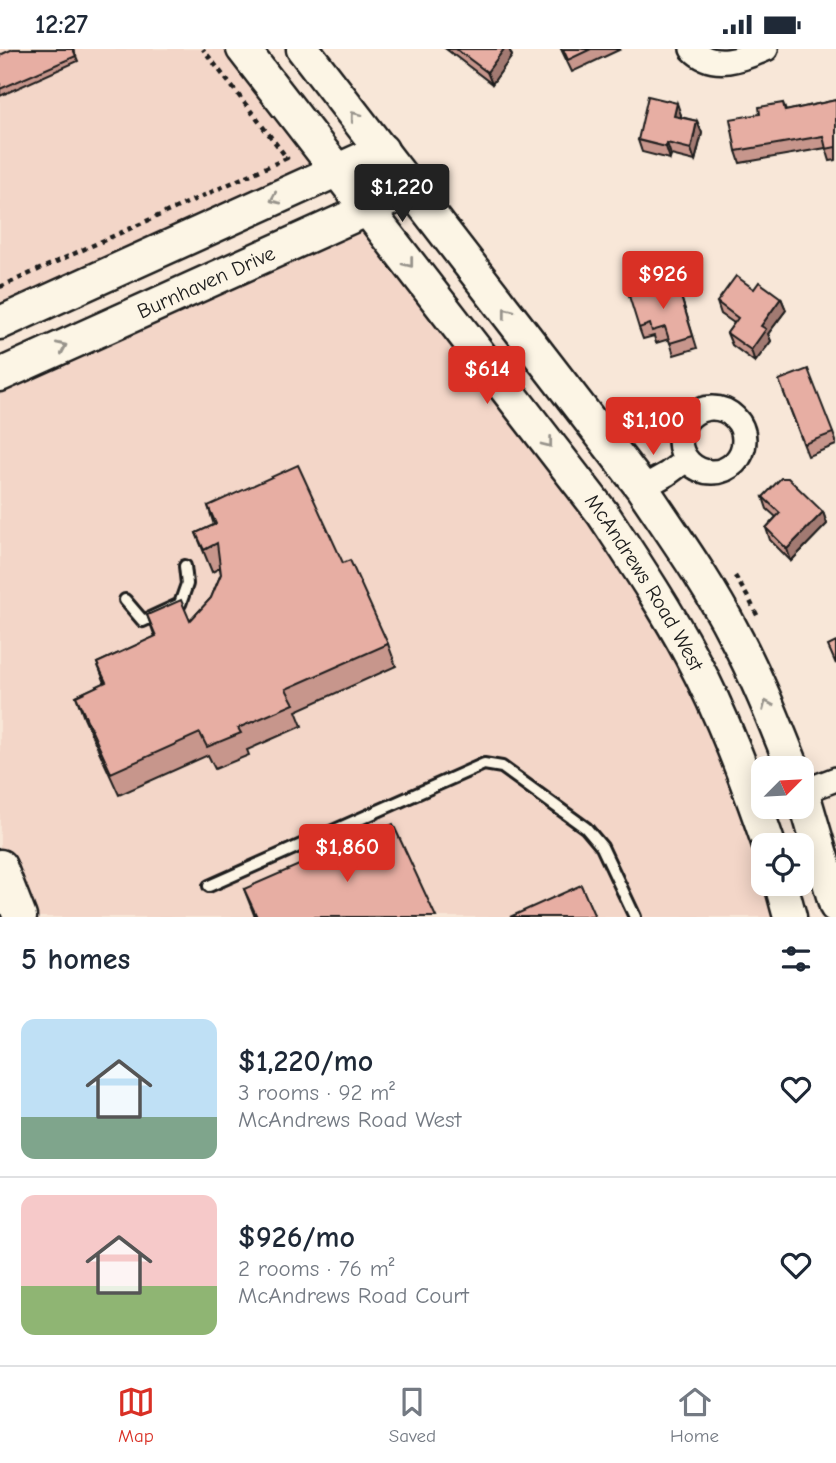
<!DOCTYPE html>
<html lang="en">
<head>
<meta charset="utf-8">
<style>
	:root { --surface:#fff; --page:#f6f6f7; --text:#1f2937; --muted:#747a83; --line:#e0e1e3; --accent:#d93025 }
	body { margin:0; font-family:"Comic Neue",sans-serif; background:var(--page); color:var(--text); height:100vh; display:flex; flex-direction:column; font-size:26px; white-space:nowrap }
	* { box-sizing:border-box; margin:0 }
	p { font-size:23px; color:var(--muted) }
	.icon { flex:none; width:38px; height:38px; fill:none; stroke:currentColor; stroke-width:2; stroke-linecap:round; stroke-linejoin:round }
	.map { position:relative; height:868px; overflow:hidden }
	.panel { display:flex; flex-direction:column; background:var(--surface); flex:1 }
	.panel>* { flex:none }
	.needle { width:46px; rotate:66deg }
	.controls { position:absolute; left:751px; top:707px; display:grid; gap:14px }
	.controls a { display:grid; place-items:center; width:63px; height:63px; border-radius:14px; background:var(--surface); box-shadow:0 4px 18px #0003; font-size:35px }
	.price { position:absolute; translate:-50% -60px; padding:0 16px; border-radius:7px; background:var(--accent); color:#fff; font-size:23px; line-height:46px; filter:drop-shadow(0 2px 4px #0008) }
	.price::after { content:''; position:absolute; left:50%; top:42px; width:21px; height:16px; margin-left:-10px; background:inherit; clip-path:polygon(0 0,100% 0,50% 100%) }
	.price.on { background:#222; color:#fff }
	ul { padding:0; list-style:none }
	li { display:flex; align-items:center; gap:21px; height:175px; padding:0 21px }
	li+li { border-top:2px solid var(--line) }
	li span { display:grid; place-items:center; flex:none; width:196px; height:140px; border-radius:14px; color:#555 }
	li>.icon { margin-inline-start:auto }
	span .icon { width:84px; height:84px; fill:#fffc; stroke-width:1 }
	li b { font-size:30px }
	h2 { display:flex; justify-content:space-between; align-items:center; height:84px; padding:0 21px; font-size:30px }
	.status { display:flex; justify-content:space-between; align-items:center; height:49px; padding:0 35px; background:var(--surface); direction:ltr }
	.status svg { height:19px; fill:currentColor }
	.menu { display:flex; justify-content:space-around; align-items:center; height:98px; border-top:2px solid var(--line); background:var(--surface); font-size:19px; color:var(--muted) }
	.menu a { display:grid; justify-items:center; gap:4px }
	.menu .on { color:var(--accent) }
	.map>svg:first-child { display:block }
	.built { fill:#f3d6c8 }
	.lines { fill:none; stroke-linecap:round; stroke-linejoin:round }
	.lane-casing { stroke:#1c1c1c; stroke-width:16 }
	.street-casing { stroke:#1c1c1c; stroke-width:28 }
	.secondary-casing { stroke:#1c1c1c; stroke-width:37 }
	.path { stroke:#1c1c1c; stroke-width:4.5; stroke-dasharray:5 5; stroke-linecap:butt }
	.lane { stroke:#fcf5e5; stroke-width:10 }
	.street { stroke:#fcf5e5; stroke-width:23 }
	.secondary { stroke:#fcf5e5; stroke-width:32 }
	.wall { fill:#c7968c; stroke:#1c1c1c; stroke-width:2 }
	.shaded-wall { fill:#a27a72; stroke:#1c1c1c; stroke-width:2 }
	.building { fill:#e7aea3; stroke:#1c1c1c; stroke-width:2 }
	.oneway { stroke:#97938b }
	.labels { text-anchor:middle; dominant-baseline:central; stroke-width:7; stroke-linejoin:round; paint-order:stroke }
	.street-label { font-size:21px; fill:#1c1c1c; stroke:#fcf5e5 }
</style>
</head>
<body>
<div class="status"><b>12:27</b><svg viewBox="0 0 49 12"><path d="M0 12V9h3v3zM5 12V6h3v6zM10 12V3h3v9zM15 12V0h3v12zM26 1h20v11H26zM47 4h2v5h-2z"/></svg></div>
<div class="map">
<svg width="836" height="868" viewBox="0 0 836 868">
	<rect width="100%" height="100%" fill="#f8e7d8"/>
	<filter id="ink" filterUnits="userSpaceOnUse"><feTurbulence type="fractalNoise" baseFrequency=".0143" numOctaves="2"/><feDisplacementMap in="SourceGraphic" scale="14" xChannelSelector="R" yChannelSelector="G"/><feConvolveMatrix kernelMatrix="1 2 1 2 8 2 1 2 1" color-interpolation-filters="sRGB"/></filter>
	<g filter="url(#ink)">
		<g class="built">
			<polygon points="0,0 243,0 337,122 0,274"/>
			<polygon points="369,162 648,532 763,796 763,835 781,835 790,868 20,868 0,817 0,326"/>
		</g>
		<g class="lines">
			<g class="lane-casing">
				<g id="lane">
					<polyline points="125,551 143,572 180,555 187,535 185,517"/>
					<polyline points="209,837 484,715 502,718 586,779 602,798 635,868"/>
				</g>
			</g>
			<g class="street-casing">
				<g id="street">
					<path d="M 692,0 C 713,22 743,10 766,0"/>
					<circle cx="712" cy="391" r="32"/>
					<polyline points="642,439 667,425 686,411"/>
					<polyline points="802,743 836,730"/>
				</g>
			</g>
			<g class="secondary-casing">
				<g id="secondary">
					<path id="s1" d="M 243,0 L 603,465 C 634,512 665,558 691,607 C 723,667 747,732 769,796"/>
					<path d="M 303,0 L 642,439 C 674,487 708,534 734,585 C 757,628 775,674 793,719"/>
					<polyline points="0,274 382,101"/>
					<path id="s2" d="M 0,326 L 413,140"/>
					<polyline points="802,741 836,857"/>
					<polyline points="0,817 20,868"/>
					<polyline points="781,835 790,868"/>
				</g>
			</g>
			<g class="path">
				<polyline points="0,238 287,109 203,0"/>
				<polyline points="735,527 749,550 758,568"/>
			</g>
			<use href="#lane" class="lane"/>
			<use href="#street" class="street"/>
			<use href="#secondary" class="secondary"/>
		</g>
		<g class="wall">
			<polygon points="73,0 78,12 0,47 0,6"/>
			<polygon points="446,0 509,0 512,7 492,35"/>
			<polygon points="561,0 621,0 572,23"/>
			<polygon points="836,51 836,111 830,112 826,99 740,114 736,102 760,65 783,54 786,62"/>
			<polygon points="681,66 681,68 697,72 702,84 695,112 671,106 670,110 642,103 638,91"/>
			<polygon points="754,240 781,249 786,261 768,285 771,292 755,313 732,296 727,284 734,274 721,265 717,253"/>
			<polygon points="680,244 697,299 674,306 669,290 656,294 654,287 643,290 639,279"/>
			<polygon points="779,331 833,384 836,392 836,396 808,407"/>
			<polygon points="763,448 823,463 827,475 791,512 770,491 766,479 776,468 767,460"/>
			<polygon points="208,457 343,514 388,595 396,617 296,662 302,677 247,701 249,706 215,720 208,706 119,746 84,669 76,647 105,634 97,614 155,588 147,566 190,572 211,549 221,525 220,519 212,523 196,484 214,476"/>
			<polygon points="244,840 436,868 255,868"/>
		</g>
		<g class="shaded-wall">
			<polygon points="504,0 509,0 512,7 492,35 487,23"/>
			<polygon points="677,54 681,66 678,79 674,67"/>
			<polygon points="697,72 702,84 695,112 691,100"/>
			<polygon points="667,94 671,106 670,110 666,98"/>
			<polygon points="781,249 786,261 768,285 771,292 755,313 751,301 761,277"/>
			<polygon points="823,463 827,475 791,512 787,500"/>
		</g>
		<g class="building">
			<polygon points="13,0 73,0 76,7 0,40 0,6"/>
			<polygon points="456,0 504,0 487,23"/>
			<polygon points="563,0 591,0 568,11"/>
			<polygon points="648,47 677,54 674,67 697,72 691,100 667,94 666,98 638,91"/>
			<polygon points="836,51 836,98 826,100 823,87 736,102 730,70 760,65 759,58 783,54 785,62"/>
			<polygon points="736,227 754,240 759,233 781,249 761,277 766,280 751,301 727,284 738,269 717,253"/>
			<polygon points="676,232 693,287 670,294 665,278 652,282 650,275 639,279 629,247"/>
			<polygon points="808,320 833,384 804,395 779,331"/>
			<polygon points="298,416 343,514 350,511 388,595 286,640 294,655 238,679 241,684 207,698 200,684 111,724 76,647 106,633 97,614 156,587 147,566 181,551 190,572 211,549 221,525 217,494 204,501 196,484 216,475 208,457"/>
			<polygon points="781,429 788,429 823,463 787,500 766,479 780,464 763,448"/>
			<polygon points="836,593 836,615 828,597"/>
			<polygon points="393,775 436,868 257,868 244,840"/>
			<polygon points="581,836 595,868 510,868"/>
		</g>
		<defs><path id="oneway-chevron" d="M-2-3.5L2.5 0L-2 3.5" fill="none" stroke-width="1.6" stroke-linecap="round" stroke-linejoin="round" transform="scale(1.75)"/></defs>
		<g class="oneway">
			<use href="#oneway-chevron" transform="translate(355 67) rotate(-128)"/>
			<use href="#oneway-chevron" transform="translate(275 150) rotate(156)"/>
			<use href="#oneway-chevron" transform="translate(409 214) rotate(52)"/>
			<use href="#oneway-chevron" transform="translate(507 263) rotate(-128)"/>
			<use href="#oneway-chevron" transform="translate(62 298) rotate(-24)"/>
			<use href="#oneway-chevron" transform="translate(548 394) rotate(52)"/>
			<use href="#oneway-chevron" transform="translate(767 656) rotate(-113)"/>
		</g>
	</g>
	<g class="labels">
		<g class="street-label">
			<text stroke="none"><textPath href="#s2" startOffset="226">Burnhaven Drive</textPath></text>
			<text stroke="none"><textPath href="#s1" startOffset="668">McAndrews Road West</textPath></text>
		</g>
	</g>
</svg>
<div class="controls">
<a><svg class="needle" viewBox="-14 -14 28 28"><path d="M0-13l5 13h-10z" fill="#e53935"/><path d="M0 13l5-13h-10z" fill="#747a83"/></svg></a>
<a><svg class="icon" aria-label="locate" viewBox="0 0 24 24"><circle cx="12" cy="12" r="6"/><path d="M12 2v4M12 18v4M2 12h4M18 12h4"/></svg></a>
</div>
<b class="price on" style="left:402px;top:175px">$1,220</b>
<b class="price" style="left:663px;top:262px">$926</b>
<b class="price" style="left:487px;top:357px">$614</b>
<b class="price" style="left:653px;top:408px">$1,100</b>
<b class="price" style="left:347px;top:835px">$1,860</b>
</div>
<section class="panel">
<h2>5 homes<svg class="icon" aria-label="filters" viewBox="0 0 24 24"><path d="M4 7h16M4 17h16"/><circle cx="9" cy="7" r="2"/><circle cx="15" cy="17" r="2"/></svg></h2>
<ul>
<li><span style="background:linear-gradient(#bfe0f5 70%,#7fa58c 0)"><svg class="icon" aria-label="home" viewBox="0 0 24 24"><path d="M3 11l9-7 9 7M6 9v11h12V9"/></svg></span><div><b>$1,220/mo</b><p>3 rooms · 92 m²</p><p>McAndrews Road West</p></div><svg class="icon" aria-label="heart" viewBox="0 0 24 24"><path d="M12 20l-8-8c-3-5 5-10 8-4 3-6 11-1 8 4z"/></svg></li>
<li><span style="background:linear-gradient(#f6c9c9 65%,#8fb573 0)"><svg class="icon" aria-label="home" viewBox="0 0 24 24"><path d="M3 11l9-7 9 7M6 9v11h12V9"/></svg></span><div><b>$926/mo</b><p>2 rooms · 76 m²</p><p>McAndrews Road Court</p></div><svg class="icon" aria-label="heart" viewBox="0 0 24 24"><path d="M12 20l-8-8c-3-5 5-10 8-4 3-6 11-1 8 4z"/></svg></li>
</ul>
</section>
<nav class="menu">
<a class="on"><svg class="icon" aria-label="map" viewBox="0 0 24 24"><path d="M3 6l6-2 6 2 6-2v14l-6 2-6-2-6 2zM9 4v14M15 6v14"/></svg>Map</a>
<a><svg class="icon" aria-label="saved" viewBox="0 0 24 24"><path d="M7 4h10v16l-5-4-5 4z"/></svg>Saved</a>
<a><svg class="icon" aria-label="home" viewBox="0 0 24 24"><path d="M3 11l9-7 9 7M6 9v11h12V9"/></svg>Home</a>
</nav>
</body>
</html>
